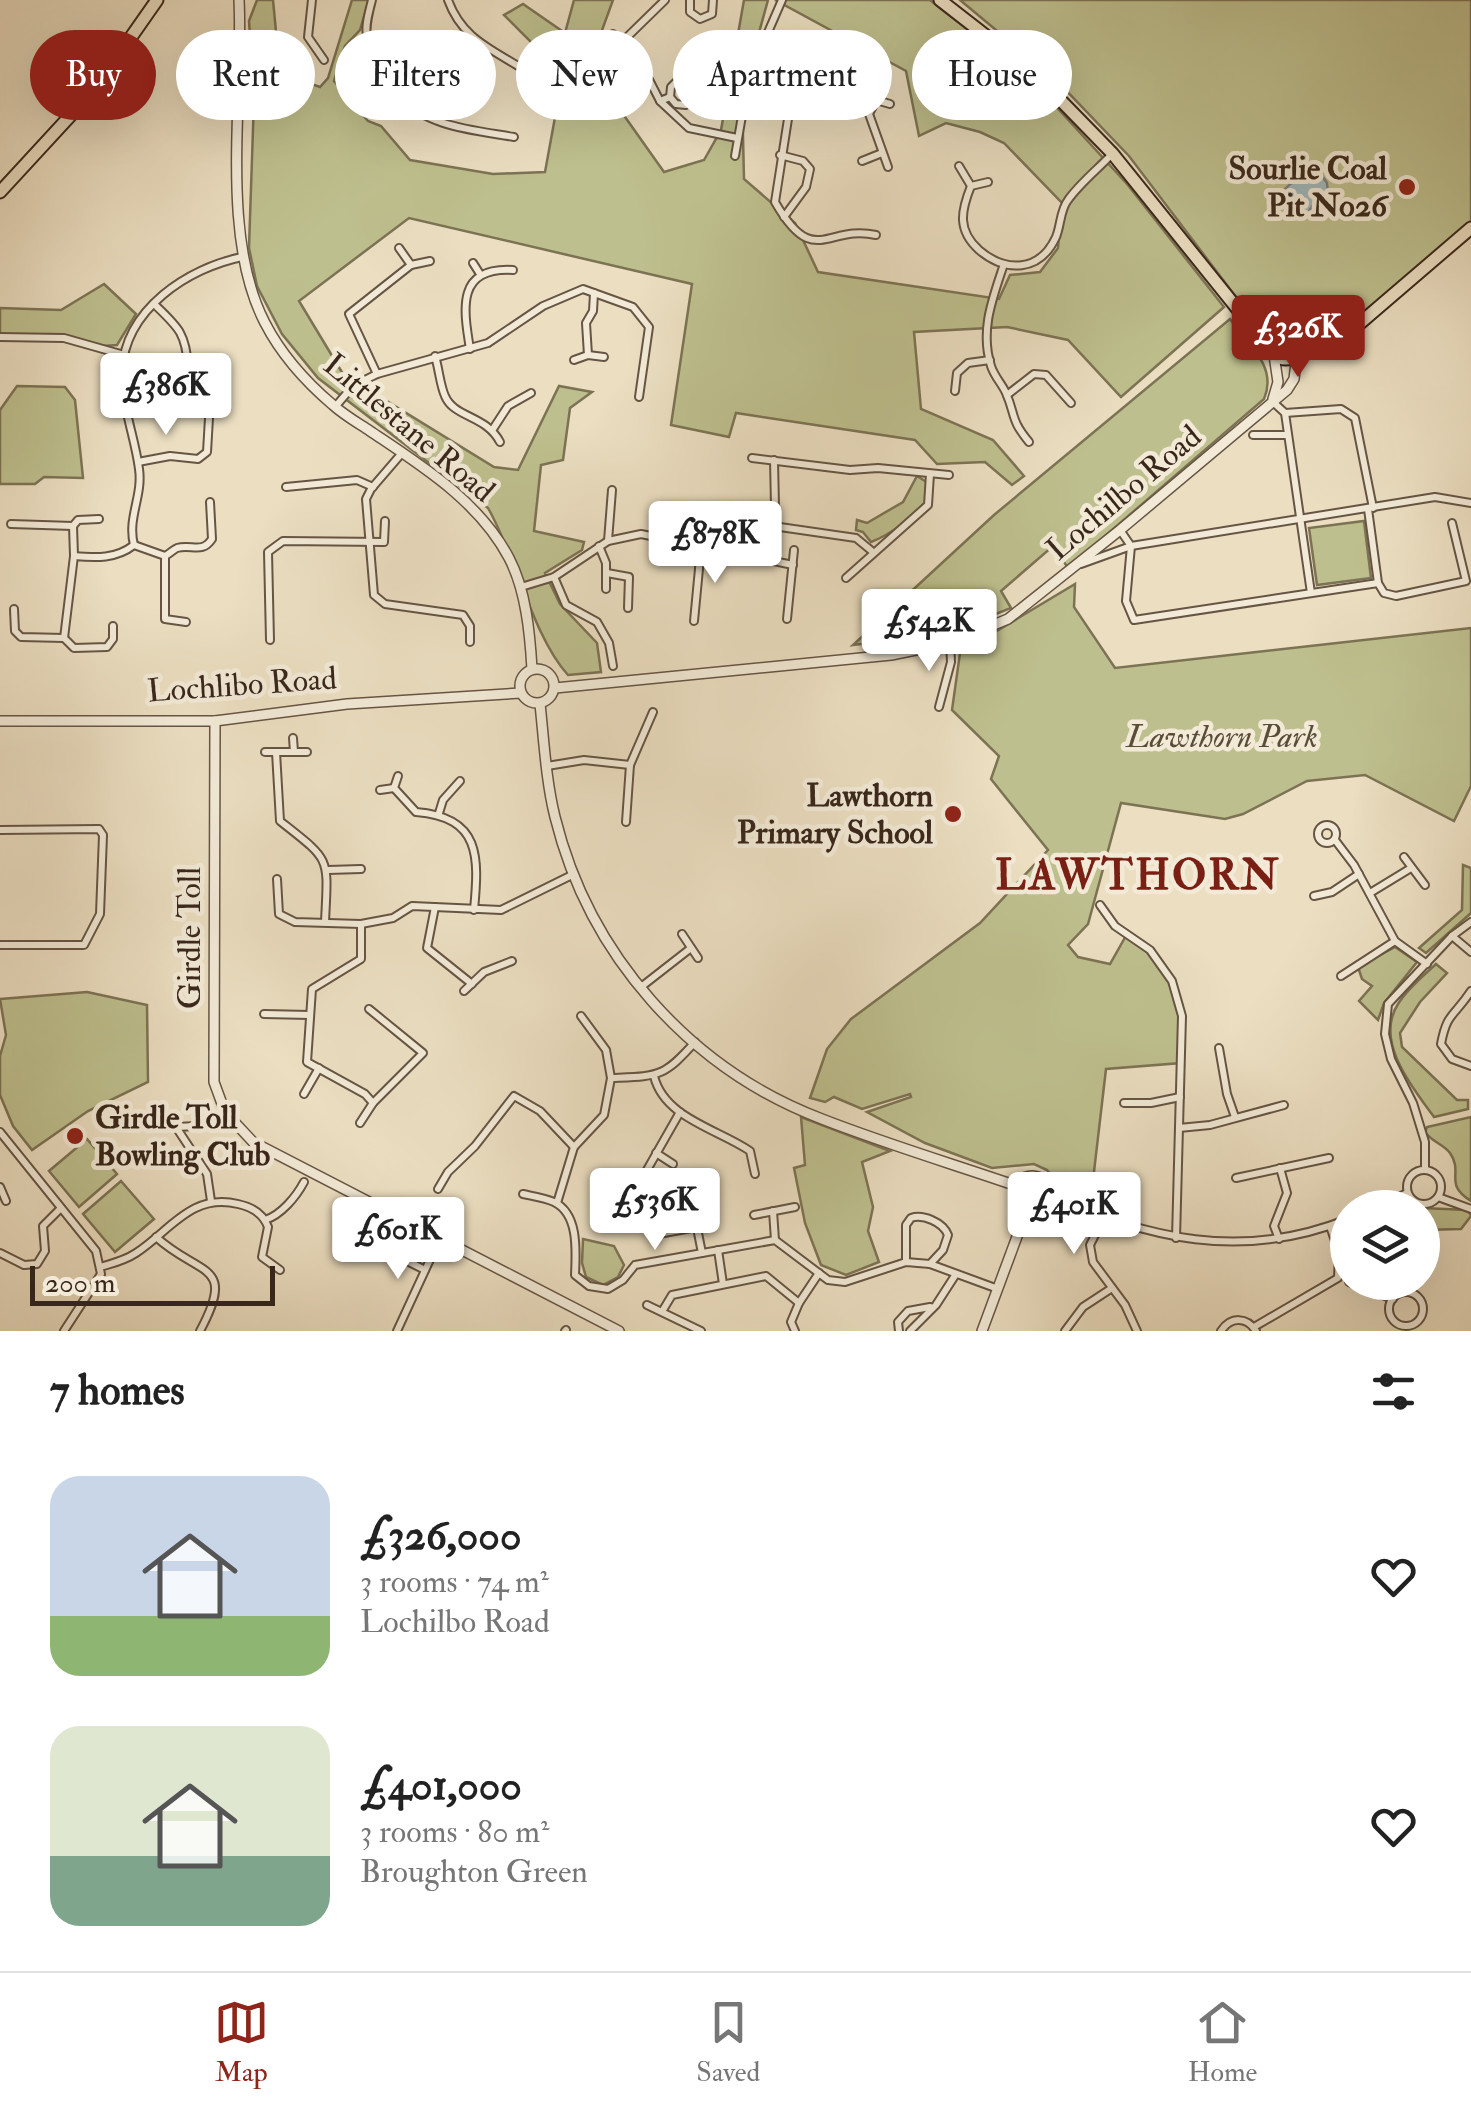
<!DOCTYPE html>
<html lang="en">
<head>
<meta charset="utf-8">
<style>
	:root { --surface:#fff; --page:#f2f2f2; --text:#222; --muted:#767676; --line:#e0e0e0; --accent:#8f2418 }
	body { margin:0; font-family:"IM FELL Double Pica",serif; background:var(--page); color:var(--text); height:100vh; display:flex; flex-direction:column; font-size:38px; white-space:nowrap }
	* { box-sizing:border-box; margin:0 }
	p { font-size:32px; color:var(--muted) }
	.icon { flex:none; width:55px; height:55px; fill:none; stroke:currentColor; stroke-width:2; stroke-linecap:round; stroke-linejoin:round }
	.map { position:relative; height:1331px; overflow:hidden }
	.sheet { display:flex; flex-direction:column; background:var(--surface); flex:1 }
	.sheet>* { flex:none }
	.hud { position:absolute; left:30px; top:30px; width:1412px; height:90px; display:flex; gap:20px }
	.fabs { position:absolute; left:1330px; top:1190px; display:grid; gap:20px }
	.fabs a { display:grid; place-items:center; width:110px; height:110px; border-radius:50%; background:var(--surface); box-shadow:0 10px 40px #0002; font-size:50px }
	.scale { position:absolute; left:30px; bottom:25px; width:245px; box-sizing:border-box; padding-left:10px; border:5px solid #39271b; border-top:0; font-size:28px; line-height:35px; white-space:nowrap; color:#39271b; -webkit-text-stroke:8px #f2ead7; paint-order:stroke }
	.price { position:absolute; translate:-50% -85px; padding:0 22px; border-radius:10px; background:#fff; color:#222; font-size:32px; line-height:65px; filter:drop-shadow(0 2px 5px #0008) }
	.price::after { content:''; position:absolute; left:50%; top:60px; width:30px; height:22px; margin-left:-15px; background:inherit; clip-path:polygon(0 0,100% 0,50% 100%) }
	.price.selected { background:var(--accent); color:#fff }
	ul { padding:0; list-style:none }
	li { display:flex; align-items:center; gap:30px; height:250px; padding:0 50px }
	li span { display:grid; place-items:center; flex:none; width:280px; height:200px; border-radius:30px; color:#555 }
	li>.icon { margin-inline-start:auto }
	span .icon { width:120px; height:120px; fill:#fffc; stroke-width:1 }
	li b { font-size:42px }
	h2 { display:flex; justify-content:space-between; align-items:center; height:120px; padding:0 50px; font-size:42px }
	.pill { padding:0 35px; border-radius:45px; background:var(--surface); box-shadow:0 10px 40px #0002; font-size:35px; line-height:90px }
	.pill.selected { background:var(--accent); color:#fff }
	.menu { display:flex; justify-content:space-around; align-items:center; height:140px; border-top:2px solid var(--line); background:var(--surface); font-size:28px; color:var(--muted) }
	.menu a { display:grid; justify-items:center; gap:5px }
	.menu .selected { color:var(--accent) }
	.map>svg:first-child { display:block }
	.green { fill:#bebf8e; stroke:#7c7354; stroke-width:2.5 }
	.water { fill:#9eb9bf; stroke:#767f7d; stroke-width:2.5 }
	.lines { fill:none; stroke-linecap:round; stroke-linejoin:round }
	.minor-casing { stroke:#654; stroke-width:10 }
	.tertiary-casing { stroke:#654; stroke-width:12 }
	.primary-casing { stroke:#39271b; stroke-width:15 }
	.minor { stroke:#f2ead7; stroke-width:6 }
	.tertiary { stroke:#f2ead7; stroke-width:9 }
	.primary { stroke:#ebdec1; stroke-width:11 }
	.poi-dot { fill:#8f2418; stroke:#f2ead7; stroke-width:4 }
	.labels { text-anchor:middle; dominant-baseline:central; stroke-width:9; stroke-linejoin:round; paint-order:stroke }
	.poi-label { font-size:32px; font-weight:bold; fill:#39271b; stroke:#f2ead7; text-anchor:end }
	.street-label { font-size:32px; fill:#39271b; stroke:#f2ead7 }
	.park-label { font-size:32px; font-style:italic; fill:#5a4d38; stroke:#f2ead7 }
	.district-label { font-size:42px; font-weight:bold; letter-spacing:2.5px; fill:#7a1f14; stroke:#f2ead7 }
</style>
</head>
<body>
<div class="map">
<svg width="1471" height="1331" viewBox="0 0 1471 1331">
	<rect width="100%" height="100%" fill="#ebdec1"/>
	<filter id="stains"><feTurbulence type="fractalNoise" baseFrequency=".002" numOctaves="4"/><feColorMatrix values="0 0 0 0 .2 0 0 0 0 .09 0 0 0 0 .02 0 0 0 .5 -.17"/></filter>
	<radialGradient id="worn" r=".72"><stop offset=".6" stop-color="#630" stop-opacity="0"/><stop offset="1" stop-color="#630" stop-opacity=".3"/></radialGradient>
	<g class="green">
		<path d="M 257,0 L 273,0 L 280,73 L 320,87 L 328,78 L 352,0 L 369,0 L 360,30 L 345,46 L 334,81 L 368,121 L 381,126 L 410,160 L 493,174 L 545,172 L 558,101 L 555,66 L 504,15 L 523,4 L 565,33 L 574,0 L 613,0 L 589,66 L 664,172 L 704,160 L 721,130 L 744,0 L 768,0 L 742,94 L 744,179 L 795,223 L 818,272 L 999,299 L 1010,275 L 1040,272 L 1058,248 L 1062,203 L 1004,143 L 980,132 L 946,123 L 919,136 L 906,71 L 775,0 L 930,0 L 1028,76 L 1127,184 L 1224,307 L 1121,397 L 1068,340 L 1007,327 L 914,332 L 921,409 L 993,440 L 1024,476 L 1012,485 L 985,462 L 937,464 L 915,440 L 736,413 L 729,437 L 671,425 L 692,284 L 409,218 L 299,301 L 343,374 L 494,467 L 518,470 L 559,386 L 592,392 L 570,408 L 563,460 L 541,465 L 534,531 L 584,542 L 582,550 L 545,573 L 560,604 L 597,643 L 601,672 L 568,675 C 533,637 516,557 488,508 L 318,378 L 282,334 L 257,286 L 249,248 L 254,99 L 249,21 Z"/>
		<polygon points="960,0 1471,0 1471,223 1368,311 1331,323 1262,316 1236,297 1129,156 1057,81"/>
		<polygon points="104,284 136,314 117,345 103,346 60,335 0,334 0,308 61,310"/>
		<path d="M 1230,319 C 1248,344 1278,367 1264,399 L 1068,568 L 1053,546 L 1001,591 L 1011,608 L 948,633 L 853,645 L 994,515 Z"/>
		<polygon points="17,386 65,387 75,400 83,478 44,477 35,484 0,484 0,410"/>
		<path d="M 917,476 L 928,483 L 927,501 C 909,519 894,533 871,542 L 863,532 L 856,530 L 857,520 L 867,523 L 903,502 Z"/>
		<polygon points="1364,521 1371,578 1317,585 1309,528"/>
		<path d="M 1075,584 L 1074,607 L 1115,668 L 1471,628 L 1471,786 L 1454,821 L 1365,775 L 1307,781 L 1243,814 L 1225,819 L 1121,803 L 1088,924 L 1068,945 L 1078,957 L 1110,964 L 1127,934 C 1181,970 1183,1003 1181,1063 L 1106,1069 L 1090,1206 L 1070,1196 L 1047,1170 L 1034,1164 L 992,1168 L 925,1143 L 867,1112 L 911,1097 L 910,1094 L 862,1109 L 834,1097 L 825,1102 L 810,1098 L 827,1049 L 851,1019 L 980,923 L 1048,850 L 991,779 L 999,756 L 952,710 L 960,653 Z"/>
		<polygon points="1463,865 1471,868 1471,913 1426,953 1419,948 1462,910"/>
		<polygon points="1395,947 1417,962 1384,1003 1378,1020 1359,1001 1372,986 1362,979 1358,967"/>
		<path d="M 1436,964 L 1447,973 L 1420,1002 L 1400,1033 L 1402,1047 L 1457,1100 L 1468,1100 L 1468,1109 L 1434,1117 C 1412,1087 1374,1041 1398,1004 C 1407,989 1423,976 1436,964 Z"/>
		<polygon points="87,992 147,1005 148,1082 88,1111 32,1150 13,1126 0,1095 0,1056 6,1035 0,999"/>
		<polygon points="801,1117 890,1151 862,1162 873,1207 868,1231 879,1262 846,1275 821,1265 805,1223 794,1168 805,1165"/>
		<path d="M 1471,1117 L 1471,1201 C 1443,1184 1464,1173 1450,1153 C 1443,1144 1432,1142 1425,1132 L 1427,1127 Z"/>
		<polygon points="87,1139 117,1174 79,1207 49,1171"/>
		<polygon points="121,1181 154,1219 115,1252 83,1214"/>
		<polygon points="1422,1208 1468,1210 1471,1216 1461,1229 1423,1230"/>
		<polygon points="583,1239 614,1246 624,1265 618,1277 603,1285 586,1277 582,1263"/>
	</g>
	<path class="water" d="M 1321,174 L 1327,183 L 1328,195 L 1316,201 L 1305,217 L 1291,218 L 1287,215 L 1287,199 L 1283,192 C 1291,179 1307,176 1321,174 Z"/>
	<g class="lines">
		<g class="minor-casing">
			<g id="minor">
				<polyline points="312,0 308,37 324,60"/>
				<path d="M 372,0 C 363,34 364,36 381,66 C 386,75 390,86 397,94 C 425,127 474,130 514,137"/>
				<path d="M 448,0 C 461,36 487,47 518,66"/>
				<polyline points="690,0 690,12 700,19 712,14 713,0"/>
				<polyline points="613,34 643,68 660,101 689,128 737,138"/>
				<polyline points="621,43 665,0"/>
				<polyline points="749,76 793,87 830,83 854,85 876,100 890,104"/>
				<path d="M 793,87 L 775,202 C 814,270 827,224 876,235"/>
				<polyline points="876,100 869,114 888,167"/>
				<polyline points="660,101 670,97 671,87 677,81 687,80 696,89 693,101 686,105 676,104 670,97"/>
				<polyline points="780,155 803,161 810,169 806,187 784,217"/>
				<polyline points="735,156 749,76 782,0"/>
				<polyline points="862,161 882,153"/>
				<polyline points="959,166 971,186"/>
				<path d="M 988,182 L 971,186 C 961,211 957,230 979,250 C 1006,273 1040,272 1056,237 C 1061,225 1060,210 1068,200 C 1080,183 1098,169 1112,154"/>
				<polyline points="399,248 411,265"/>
				<polyline points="473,263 480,274"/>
				<path d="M 1003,267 C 992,300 980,331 991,366 C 994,376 1002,384 1006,393 C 1016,416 1010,419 1029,442"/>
				<path d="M 154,304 C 178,327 186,333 188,367"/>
				<polyline points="0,337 64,338 124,355"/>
				<path d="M 470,349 C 463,307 457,267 513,270"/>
				<polyline points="588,355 586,323 593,311 594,293"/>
				<path d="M 435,356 C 439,369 440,385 445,396 C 454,418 486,415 500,442"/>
				<polyline points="574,360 588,355 604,357"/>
				<polyline points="377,374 349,314 411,265 430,261"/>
				<polyline points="955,391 957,373 968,363 990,360"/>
				<polyline points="1007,395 1034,374 1046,375 1071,403"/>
				<polyline points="1273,402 1285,413 1311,593"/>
				<polyline points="335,407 353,386 377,374 488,343 543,306 583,289 633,307 649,327 639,397"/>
				<polyline points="1285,413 1341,409 1355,418 1373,508"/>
				<polyline points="493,429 508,406 531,393"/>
				<polyline points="1253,435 1287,435"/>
				<polyline points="402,453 371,489 366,499 374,595 385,604 463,615 470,626 470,642"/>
				<polyline points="752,458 850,470 878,468 949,475"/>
				<polyline points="138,462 170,456 198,459 207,452 210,401"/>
				<polyline points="286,487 357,480 373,487"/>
				<polyline points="1368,509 1378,583 1384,593 1396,596 1466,581 1452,523"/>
				<polyline points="11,524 73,526"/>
				<polyline points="773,526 856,538 873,552"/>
				<polyline points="1120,530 1131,546 1435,497 1471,503"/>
				<polyline points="608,541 612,490"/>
				<path d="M 134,545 C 127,518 143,496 139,469 C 135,437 121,404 122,371 C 125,309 188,268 242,257"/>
				<polyline points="134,545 165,556 165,619 186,622"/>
				<polyline points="599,546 606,563 606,589"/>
				<polyline points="74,556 73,526 78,520 99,519"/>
				<path d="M 165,556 C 166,556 176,548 177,548 C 192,544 202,554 212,539 L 210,502"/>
				<polyline points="769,561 775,507 774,460"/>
				<polyline points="1081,564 1131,546 1126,601 1134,620 1378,583"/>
				<polyline points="607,573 629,577 628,608"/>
				<polyline points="554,577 566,605 597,622 609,643 613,666"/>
				<polyline points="846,578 928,505 930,474"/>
				<polyline points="521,587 554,577 608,541 641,534 793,565"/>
				<polyline points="14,609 15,631 21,637 64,638"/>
				<polyline points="787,619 794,550"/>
				<polyline points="694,621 701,548"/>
				<path d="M 64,638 L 74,556 C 96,558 116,559 134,545"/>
				<polyline points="64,638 74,648 107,647 113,639 113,626"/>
				<polyline points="270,640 268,552 283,541 384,542 385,521"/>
				<polyline points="939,707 951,662 950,643"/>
				<polyline points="293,738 294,752"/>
				<polyline points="265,752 276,752"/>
				<path d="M 307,752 L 276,752 L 280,821 C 332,862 328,856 325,922"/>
				<polyline points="630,765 653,712"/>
				<polyline points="547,766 584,760 630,765 626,822"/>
				<path d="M 398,776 L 394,788 L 416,812 C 481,817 479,857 474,910"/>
				<polyline points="380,790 394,788"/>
				<polyline points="439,813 443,800 460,781"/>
				<circle cx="1327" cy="834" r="9"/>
				<polyline points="0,830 99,829 103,835 100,914 84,945 0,945"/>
				<polyline points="1335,840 1354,865 1395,941 1427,964"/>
				<polyline points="1404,857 1425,885"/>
				<polyline points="328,870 361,869"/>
				<polyline points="277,879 279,914 295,922 361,924 393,918 412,906 501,910 574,874"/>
				<polyline points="1370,893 1411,868"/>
				<polyline points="1314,896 1332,892 1359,874"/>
				<polyline points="1100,905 1115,926 1150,950 1172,981 1182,1016 1176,1238"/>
				<polyline points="435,907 427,948 472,984"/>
				<polyline points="361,924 361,959 312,989 307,1062 365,1094 373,1103"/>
				<polyline points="682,934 698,958"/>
				<polyline points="1452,936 1471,952"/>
				<polyline points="1341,976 1395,941"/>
				<polyline points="641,987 691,948"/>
				<polyline points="464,991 484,972 512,961"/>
				<path d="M 1471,991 C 1454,1017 1447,1012 1441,1044 L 1452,1059 L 1471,1066"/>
				<polyline points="264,1014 310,1015"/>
				<polyline points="1219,1048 1227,1094 1235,1117"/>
				<path d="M 654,1076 C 664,1118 718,1129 750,1151 L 755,1174"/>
				<path d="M 611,1078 C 658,1076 663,1078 695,1042"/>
				<polyline points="304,1094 319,1068"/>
				<polyline points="1124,1103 1151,1103 1180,1097"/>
				<polyline points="360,1123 373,1103 423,1053 369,1009"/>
				<polyline points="197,1126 176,1127 207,1174 211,1201"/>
				<polyline points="1179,1128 1210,1125 1284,1105"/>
				<polyline points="0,1132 96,1251 101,1274 64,1331"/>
				<polyline points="656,1153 673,1164"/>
				<polyline points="1425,1169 1425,1142 1413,1103 1391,1059 1385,1034 1388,1004 1452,936 1471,922"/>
				<circle cx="1424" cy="1187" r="17"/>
				<polyline points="1236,1178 1329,1158"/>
				<polyline points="0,1187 6,1201"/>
				<polyline points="438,1189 448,1172 475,1146 514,1096 540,1111 574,1147"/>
				<polyline points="635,1191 680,1112"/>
				<path d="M 523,1194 C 532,1196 545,1198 554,1202 C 579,1214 576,1251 575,1275 L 589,1286 L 608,1289 L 623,1280 L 635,1265 L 775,1240 L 828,1280 L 845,1282 L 906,1262 L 930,1264 L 998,1289"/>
				<path d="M 1048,1195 C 1149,1238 1240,1262 1348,1219"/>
				<polyline points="1438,1197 1471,1209"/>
				<polyline points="557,1203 574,1147 604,1115 611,1078 606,1050 581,1016"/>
				<polyline points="644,1208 648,1230 653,1235 708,1225"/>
				<polyline points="1378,1208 1407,1193"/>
				<polyline points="773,1211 775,1240"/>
				<polyline points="754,1215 795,1207"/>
				<polyline points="1103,1219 1090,1245 1093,1262 1125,1305 1137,1331"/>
				<path d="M 265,1220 C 281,1215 296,1197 304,1182"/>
				<polyline points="697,1228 702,1253"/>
				<path d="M 156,1237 C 200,1277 237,1262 200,1331"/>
				<polyline points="1279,1239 1274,1226 1287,1193 1280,1168"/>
				<polyline points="718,1250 723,1284"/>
				<polyline points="0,1253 24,1265 37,1264 45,1251 43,1226 61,1208"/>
				<polyline points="395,1255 425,1270"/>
				<path d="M 906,1262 L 906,1225 L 911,1218 C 923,1214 943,1222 948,1235 L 943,1250 L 930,1264"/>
				<path d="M 100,1267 C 113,1263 124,1261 136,1253 C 171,1230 191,1193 238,1204 C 252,1207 263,1213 268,1227 L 262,1257 L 280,1270"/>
				<polyline points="1349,1282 1393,1299"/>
				<circle cx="1406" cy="1309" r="17"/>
				<polyline points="647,1305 701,1331"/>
				<polyline points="663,1310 672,1295 766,1276 799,1303"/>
				<polyline points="1254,1327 1338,1278 1339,1253 1330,1226"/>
				<polyline points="397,1331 434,1251"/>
				<polyline points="565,1331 566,1330"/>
				<polyline points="795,1331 791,1322 799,1303 819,1273"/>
				<polyline points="899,1331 898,1322 908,1311 930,1307"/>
				<polyline points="910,1331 936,1305 956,1274"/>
				<polyline points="1065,1331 1083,1307 1112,1288"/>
				<path d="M 1221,1331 C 1231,1316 1247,1317 1256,1331"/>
			</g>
		</g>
		<g class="tertiary-casing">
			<g id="tertiary">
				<path d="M 239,0 C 244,98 219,235 265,323 C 281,354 307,383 333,405 C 344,415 358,423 370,431 C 422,466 479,501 509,558 C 526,590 530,634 532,669"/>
				<polyline points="1273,399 1278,382 1274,355"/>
				<circle cx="537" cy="686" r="17"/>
				<polyline points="555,688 891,655 950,643 1008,619 1120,530 1287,390 1294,379 1297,355"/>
				<path d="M 540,704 C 544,741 546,781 555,817 C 589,955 690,1069 822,1119 C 886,1144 953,1164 1017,1186"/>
				<polyline points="0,721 215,721 347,704 521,693"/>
				<polyline points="215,721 214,1082 225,1112 253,1142 619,1331"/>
				<circle cx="1032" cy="1192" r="16"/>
				<polyline points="982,1331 1028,1207"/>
			</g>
		</g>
		<g class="primary-casing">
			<g id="primary">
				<polyline points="940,0 1035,74 1112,153 1273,353"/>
				<polyline points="0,192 94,90 157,0"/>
				<polyline points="1242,312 1258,322 1282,327"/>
				<circle cx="1286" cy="343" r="16"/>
				<polyline points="1293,328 1327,331 1359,324 1471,228"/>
			</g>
		</g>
		<use href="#minor" class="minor"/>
		<use href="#tertiary" class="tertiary"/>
		<use href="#primary" class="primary"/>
	</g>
	<g class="poi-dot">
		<circle cx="1407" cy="187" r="10"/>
		<circle cx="953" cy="814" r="10"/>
		<circle cx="75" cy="1136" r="10"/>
	</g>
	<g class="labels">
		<g class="poi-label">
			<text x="1387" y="169">Sourlie Coal<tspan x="1387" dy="37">Pit No26</tspan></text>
			<text x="933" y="796">Lawthorn<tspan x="933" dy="37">Primary School</tspan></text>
			<text x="95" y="1118" text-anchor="start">Girdle Toll<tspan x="95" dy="37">Bowling Club</tspan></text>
		</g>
		<g class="street-label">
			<text transform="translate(409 428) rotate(40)">Littlestane Road</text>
			<text transform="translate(1124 493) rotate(-40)">Lochilbo Road</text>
			<text transform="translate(242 685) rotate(-4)">Lochlibo Road</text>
			<text transform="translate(190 938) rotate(-90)">Girdle Toll</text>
		</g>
		<g class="park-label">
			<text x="1222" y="737">Lawthorn Park</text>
		</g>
		<g class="district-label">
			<text x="1138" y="876">LAWTHORN</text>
		</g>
	</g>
	<rect width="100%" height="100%" filter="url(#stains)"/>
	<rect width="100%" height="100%" fill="url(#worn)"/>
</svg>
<div class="fabs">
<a><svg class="icon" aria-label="layers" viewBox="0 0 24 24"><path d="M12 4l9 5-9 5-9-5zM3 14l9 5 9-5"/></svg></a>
</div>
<div class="scale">200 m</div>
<b class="price selected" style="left:1298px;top:380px">£326K</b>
<b class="price" style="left:166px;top:438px">£386K</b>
<b class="price" style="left:715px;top:586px">£878K</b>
<b class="price" style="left:929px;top:674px">£542K</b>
<b class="price" style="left:655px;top:1253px">£536K</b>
<b class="price" style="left:1074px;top:1257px">£401K</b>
<b class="price" style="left:398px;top:1282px">£601K</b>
<div class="hud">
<a class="pill selected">Buy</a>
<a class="pill">Rent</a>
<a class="pill">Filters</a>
<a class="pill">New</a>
<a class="pill">Apartment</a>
<a class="pill">House</a>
</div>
</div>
<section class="sheet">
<h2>7 homes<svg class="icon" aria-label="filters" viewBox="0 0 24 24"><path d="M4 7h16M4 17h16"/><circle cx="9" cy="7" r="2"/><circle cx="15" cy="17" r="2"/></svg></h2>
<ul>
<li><span style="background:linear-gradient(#c9d6e8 70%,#8fb573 0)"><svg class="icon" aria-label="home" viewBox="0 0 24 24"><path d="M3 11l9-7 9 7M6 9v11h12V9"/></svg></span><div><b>£326,000</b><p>3 rooms · 74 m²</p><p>Lochilbo Road</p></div><svg class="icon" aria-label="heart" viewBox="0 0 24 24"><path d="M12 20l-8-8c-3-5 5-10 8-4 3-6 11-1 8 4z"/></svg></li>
<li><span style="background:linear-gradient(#dfe7d0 65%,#7fa58c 0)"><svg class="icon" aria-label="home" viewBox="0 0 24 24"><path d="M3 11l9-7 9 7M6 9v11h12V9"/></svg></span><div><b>£401,000</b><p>3 rooms · 80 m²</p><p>Broughton Green</p></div><svg class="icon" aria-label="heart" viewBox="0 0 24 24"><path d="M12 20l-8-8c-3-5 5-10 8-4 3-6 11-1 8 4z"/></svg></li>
</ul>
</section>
<nav class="menu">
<a class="selected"><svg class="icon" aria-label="map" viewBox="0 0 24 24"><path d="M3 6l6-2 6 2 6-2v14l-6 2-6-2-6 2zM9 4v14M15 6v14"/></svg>Map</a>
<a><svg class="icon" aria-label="saved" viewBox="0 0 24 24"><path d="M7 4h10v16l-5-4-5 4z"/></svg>Saved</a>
<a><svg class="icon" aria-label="home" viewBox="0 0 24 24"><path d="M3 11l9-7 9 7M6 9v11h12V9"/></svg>Home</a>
</nav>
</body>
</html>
